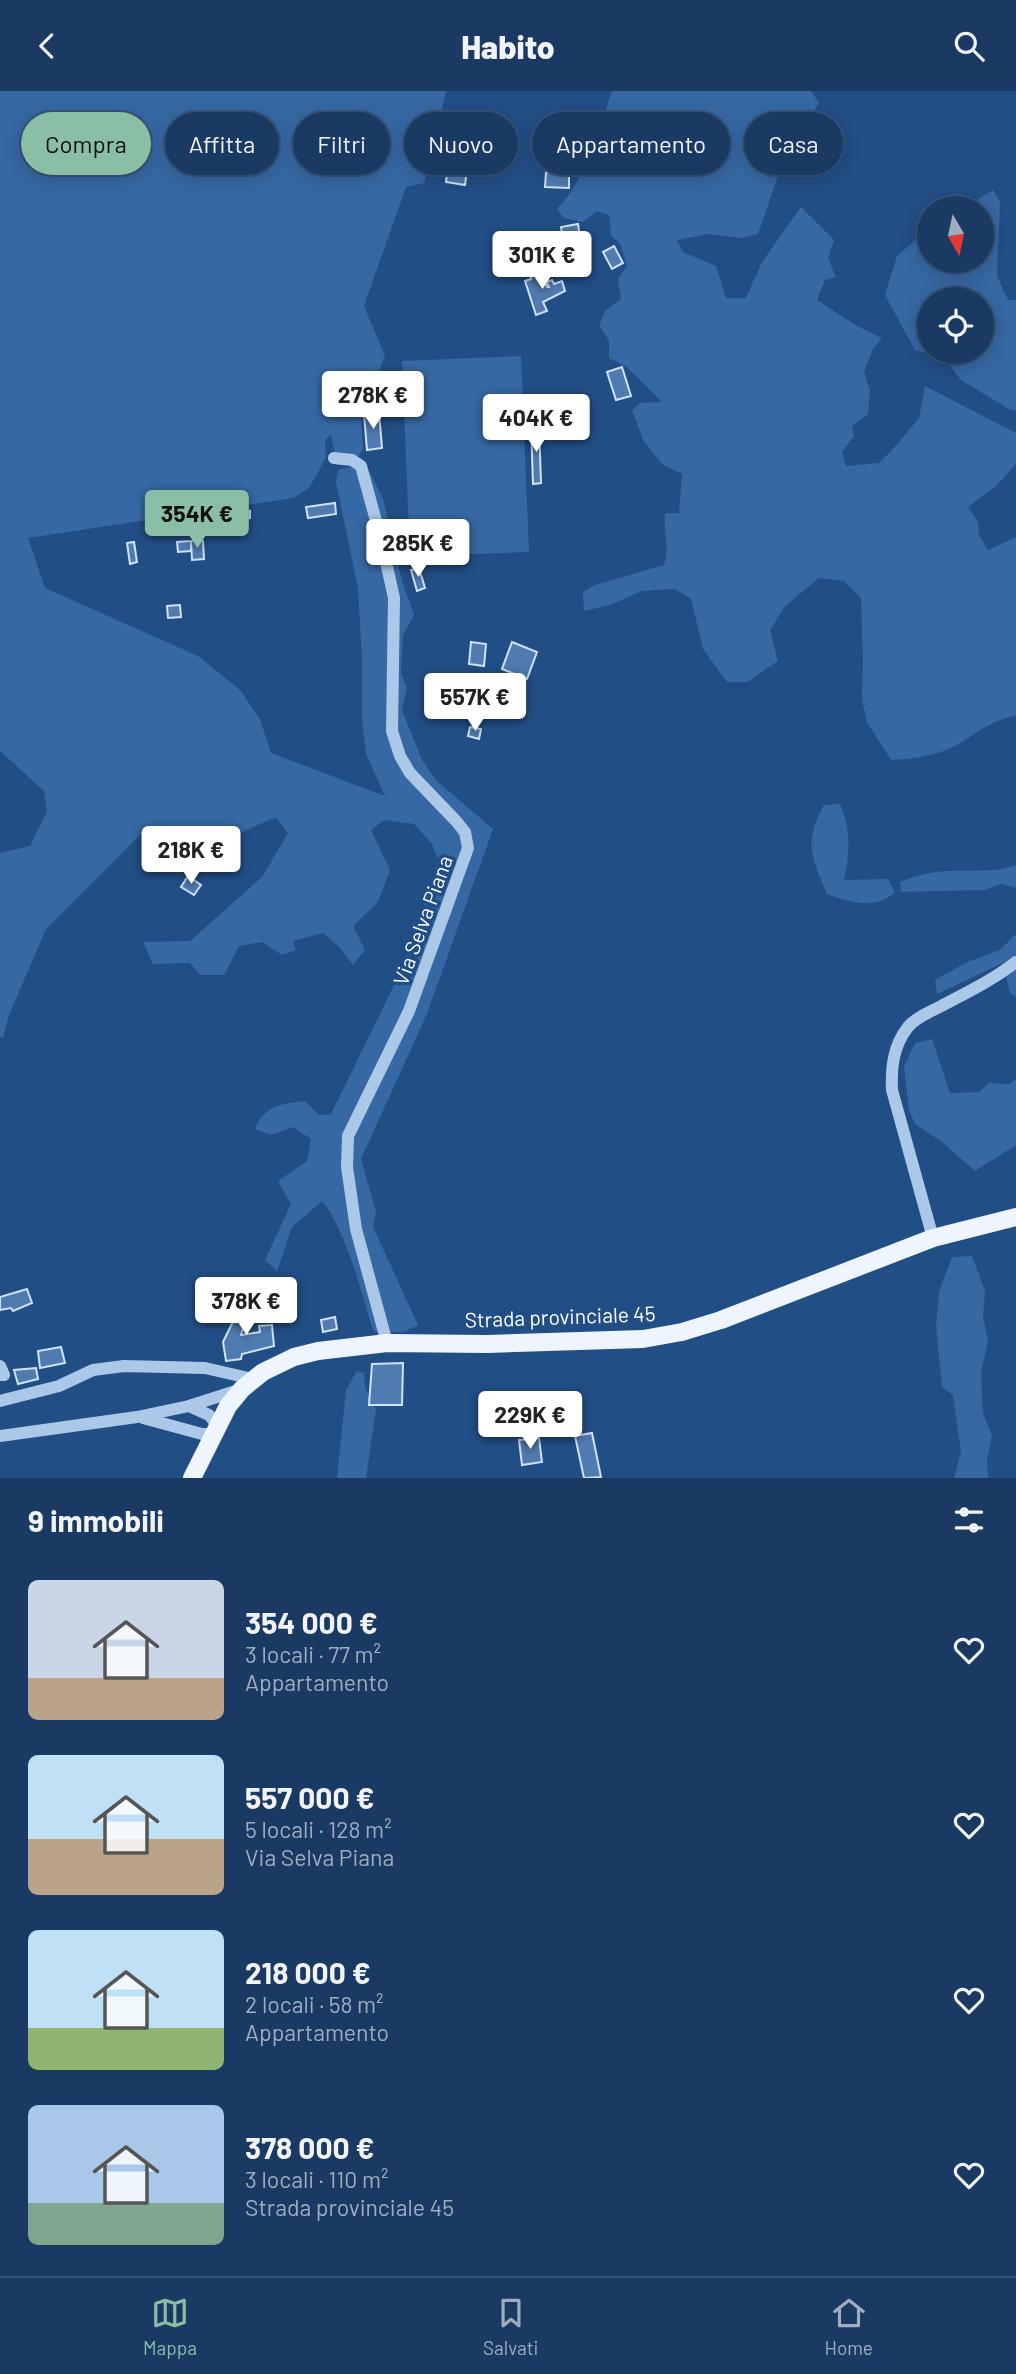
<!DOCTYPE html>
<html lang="it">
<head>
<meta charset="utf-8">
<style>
	:root { --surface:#1a3a64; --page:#23416a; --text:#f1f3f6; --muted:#9fadbf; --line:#385478; --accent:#8abfa5 }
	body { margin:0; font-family:Barlow,sans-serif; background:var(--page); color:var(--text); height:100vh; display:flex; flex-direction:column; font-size:26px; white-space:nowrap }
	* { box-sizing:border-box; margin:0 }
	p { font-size:23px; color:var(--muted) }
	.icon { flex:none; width:38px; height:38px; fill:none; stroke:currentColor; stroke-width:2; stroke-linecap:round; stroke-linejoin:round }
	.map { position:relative; height:1387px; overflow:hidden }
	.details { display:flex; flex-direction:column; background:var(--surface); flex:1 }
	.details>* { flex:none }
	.guide { position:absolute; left:21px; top:21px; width:975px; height:63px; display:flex; gap:14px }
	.needle { width:46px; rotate:171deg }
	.controls { position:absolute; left:917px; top:105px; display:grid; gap:14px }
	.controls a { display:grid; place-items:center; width:77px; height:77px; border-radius:50%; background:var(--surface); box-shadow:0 4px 18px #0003,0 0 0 2px var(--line); font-size:35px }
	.price { position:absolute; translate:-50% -60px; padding:0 16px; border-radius:7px; background:#fff; color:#222; font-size:23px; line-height:46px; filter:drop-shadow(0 2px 4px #0008) }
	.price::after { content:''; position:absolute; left:50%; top:42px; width:21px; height:16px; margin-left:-10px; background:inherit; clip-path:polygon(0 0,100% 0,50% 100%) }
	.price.on { background:var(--accent); color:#111 }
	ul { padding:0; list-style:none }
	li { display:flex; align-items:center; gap:21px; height:175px; padding:0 28px }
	li span { display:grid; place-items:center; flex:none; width:196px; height:140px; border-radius:10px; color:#555 }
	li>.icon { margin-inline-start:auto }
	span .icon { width:84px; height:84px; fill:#fffc; stroke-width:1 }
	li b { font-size:30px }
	h2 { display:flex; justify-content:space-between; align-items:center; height:84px; padding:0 28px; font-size:30px }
	.chip { padding:0 24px; border-radius:32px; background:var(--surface); box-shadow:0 4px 18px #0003,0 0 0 2px var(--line); font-size:24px; line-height:63px }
	.chip.on { background:var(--accent); color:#111 }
	header { display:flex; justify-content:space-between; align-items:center; height:91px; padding:0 28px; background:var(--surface); font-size:32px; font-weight:800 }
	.tab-bar { display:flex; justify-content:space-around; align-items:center; height:98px; border-top:2px solid var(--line); background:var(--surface); font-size:19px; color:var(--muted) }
	.tab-bar a { display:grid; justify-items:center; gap:4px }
	.tab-bar .on { color:var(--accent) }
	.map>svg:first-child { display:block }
	.green { fill:#3668a3; fill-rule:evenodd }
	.building { fill:#4f7bb0; stroke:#d0e2f7; stroke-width:2 }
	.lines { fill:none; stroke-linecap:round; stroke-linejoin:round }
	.minor { stroke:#acc8e9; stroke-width:12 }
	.major { stroke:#eff5fe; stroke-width:18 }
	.labels { text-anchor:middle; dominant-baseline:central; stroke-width:7; stroke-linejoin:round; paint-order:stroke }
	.street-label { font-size:21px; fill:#fff; stroke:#224e86 }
</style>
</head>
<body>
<header><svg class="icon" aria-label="back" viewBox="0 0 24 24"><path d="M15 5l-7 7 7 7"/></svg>Habito<svg class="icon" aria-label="search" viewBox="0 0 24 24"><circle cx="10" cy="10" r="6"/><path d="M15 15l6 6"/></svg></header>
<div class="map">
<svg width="1016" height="1387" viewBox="0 0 1016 1387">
	<rect width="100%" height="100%" fill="#224e86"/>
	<g class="green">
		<path d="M 0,0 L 446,0 L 424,92 L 406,96 L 364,215 L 385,265 L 375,290 L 375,318 L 361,322 L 363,358 L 359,365 L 335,365 L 331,344 L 325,349 L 326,367 L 309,397 L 293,407 L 28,447 L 45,497 L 198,565 L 240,599 L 260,628 L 271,662 L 385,705 L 366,663 L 362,629 L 362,569 L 358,497 L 336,391 L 338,379 L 355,375 L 370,381 L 383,408 L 402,490 L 414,524 L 403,544 L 401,582 L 407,597 L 402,619 L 422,669 L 437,690 L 493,738 L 427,923 L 361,1068 L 376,1121 L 373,1136 L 418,1234 L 404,1241 L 374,1241 C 361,1203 347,1140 322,1110 L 292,1136 L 277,1180 L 265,1169 L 291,1113 L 278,1090 L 307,1070 L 311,1048 L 293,1036 L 271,1044 L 255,1038 C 265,1014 281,1013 305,1010 L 319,1024 L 331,1023 L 401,880 L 439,771 L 432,753 L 414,733 L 384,729 L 371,739 L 390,779 L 378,811 L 353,835 L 365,859 L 353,874 L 341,858 L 323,842 L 293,850 L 296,859 L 282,864 L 262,851 L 239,855 L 224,884 L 200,884 L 190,872 L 153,873 L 143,851 L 190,850 L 262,786 L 288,742 L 276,726 L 242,741 L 142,742 L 46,838 L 9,924 L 3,947 L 0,946 L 0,762 L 30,755 L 47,720 L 44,700 L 0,660 Z"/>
		<path d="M 612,0 L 811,0 L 819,12 L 785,65 L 758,143 L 742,147 L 707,143 L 677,149 L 683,161 L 716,175 L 726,207 L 746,207 L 762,171 L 801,116 L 834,149 L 828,167 L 836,186 L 825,189 L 817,209 L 857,235 L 882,247 L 873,258 L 864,281 L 870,300 L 868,323 L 852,335 L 854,345 L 842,361 L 846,375 L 879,372 L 893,358 L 919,327 L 925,295 L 1016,342 L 1016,373 L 996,395 L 968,416 L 978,431 L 979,444 L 988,459 L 1016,446 L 1016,625 C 983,631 973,648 946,659 C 929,666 909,668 891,669 L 867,631 L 862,609 L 863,570 L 861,507 L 844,490 L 819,487 L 785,515 L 770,539 L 778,570 L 747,591 L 727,591 L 703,558 L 691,508 L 675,498 L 642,500 L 610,514 L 584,520 L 583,501 L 595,494 L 664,474 C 670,459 663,440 665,422 L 679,422 L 682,383 L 663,374 L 643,349 L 632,319 L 640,312 L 662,311 L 627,276 L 609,267 L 609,249 L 599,235 L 605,220 L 621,208 L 618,187 L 627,175 L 620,153 L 611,144 L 609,124 L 597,120 L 583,131 L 564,127 L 557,118 C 587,87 598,40 612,0 Z"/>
		<path d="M 993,99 L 1000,111 L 997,185 L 1008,209 L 1016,209 L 1016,320 L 1007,317 L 961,289 L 944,267 L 915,259 L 885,204 L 897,165 L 929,137 L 929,170 L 982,170 L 982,117 L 964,117 ZM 929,208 L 982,208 L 982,261 L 929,261 Z"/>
		<polygon points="521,265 529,461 410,465 402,270"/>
		<path d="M 840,713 C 851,737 850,764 844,789 L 888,788 L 895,801 C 875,820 850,811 827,803 C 812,767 803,751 824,714 Z"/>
		<path d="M 1016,774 L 1016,797 L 1001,793 L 985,799 L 901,801 L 900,791 C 916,785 931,780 949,780 C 973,779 993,782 1016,774 Z"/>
		<polygon points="1016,843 1016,906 1010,902 1003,872 937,903 935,889 965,872 1000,859"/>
		<polygon points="932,948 950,1002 979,1001 989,992 1010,993 1016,988 1016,1054 975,1080 942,1051 915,1033 909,1019 904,976 915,952"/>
		<polygon points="972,1165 985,1200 983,1225 988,1250 981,1282 983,1322 992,1345 987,1369 988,1387 954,1387 961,1361 953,1304 942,1296 936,1235 939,1201 952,1166"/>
		<polygon points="357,1280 364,1282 365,1296 376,1318 366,1387 337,1387 346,1299"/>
	</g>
	<g class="building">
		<polygon points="448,75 467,78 465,94 446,91"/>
		<polygon points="546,81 569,83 569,97 545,96"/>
		<polygon points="578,133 581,153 564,156 561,136"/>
		<polygon points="563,146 564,156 556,157 554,148"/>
		<polygon points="614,155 623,172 612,178 603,161"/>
		<polygon points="537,176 547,196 549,196 547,191 552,189 554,193 562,190 565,200 543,211 547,220 536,224 525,190 531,188 530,179"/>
		<polygon points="622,276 631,305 616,309 607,281"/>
		<polygon points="379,321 382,357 367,359 364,323"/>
		<polygon points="531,334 539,334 541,392 533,393"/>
		<polygon points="335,412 336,423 308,427 306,416"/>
		<polygon points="250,420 250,427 227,430 226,423"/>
		<polygon points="191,450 191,460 178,461 177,451"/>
		<polygon points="191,450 203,450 204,468 192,469"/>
		<polygon points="134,451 137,471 130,473 127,452"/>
		<polygon points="419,477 425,497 417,500 411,479"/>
		<polygon points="180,514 181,526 168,527 167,515"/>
		<polygon points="471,551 486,553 484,575 469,573"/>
		<polygon points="512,551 537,561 527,588 502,578"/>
		<polygon points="485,591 497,594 493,608 481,604"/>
		<polygon points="479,607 491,610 489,621 477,618"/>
		<polygon points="470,636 481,638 479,648 468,645"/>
		<polygon points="188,785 201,794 194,804 181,796"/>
		<polygon points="27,1198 32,1212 13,1220 11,1217 0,1219 0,1206"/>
		<polygon points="244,1208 251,1210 241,1244 260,1241 259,1235 272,1234 274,1255 242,1263 241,1268 226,1270 223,1251"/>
		<polygon points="335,1226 337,1238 323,1241 321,1229"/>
		<polygon points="61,1256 65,1272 40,1277 38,1260"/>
		<polygon points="403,1272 402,1314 369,1314 372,1273"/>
		<polygon points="36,1277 38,1288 18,1293 14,1279"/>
		<polygon points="592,1342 601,1386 584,1387 575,1345"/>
		<polygon points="539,1347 542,1371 522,1374 519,1349"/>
	</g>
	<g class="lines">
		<g class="minor">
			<polyline points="334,367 352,369 361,375 381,448 394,507 392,640 400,665 410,682 456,730 465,741 468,757 409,920 348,1045 347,1076 356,1138 387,1252"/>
			<path d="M 933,1147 L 892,999 C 891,977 893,955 908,936 C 917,925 933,920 945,913 C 970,900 994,888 1016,871"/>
			<polyline points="0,1275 4,1284 0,1284"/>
			<polyline points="0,1310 59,1295 93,1279 124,1275 205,1277 253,1288"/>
			<polyline points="189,1315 209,1324 218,1335"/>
			<polyline points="143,1327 202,1343 214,1343"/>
			<polyline points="0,1345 137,1326 189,1315 242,1298"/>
		</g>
		<polyline class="major" points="192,1387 228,1315 242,1298 263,1281 294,1266 318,1260 387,1252 487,1253 643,1248 682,1241 721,1229 933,1147 1016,1126"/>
	</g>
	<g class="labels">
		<g class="street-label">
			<text transform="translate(422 829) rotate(-70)">Via Selva Piana</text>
			<text transform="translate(560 1225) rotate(-2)">Strada provinciale 45</text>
		</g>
	</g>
</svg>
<div class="controls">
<a><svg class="needle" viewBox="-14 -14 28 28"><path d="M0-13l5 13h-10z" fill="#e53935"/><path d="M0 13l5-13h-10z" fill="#9fadbf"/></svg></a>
<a><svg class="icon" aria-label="locate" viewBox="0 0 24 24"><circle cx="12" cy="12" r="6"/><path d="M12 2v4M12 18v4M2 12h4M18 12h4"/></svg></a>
</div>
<b class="price" style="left:542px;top:200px">301K €</b>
<b class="price" style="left:373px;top:340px">278K €</b>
<b class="price" style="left:536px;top:363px">404K €</b>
<b class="price on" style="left:197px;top:459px">354K €</b>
<b class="price" style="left:418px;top:488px">285K €</b>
<b class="price" style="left:475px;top:642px">557K €</b>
<b class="price" style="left:191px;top:795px">218K €</b>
<b class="price" style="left:246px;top:1246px">378K €</b>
<b class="price" style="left:530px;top:1360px">229K €</b>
<div class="guide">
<a class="chip on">Compra</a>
<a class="chip">Affitta</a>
<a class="chip">Filtri</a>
<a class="chip">Nuovo</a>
<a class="chip">Appartamento</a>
<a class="chip">Casa</a>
</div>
</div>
<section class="details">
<h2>9 immobili<svg class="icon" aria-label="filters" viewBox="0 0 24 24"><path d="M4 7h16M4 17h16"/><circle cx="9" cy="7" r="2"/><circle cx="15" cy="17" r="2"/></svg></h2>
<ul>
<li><span style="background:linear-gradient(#c9d6e8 70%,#b9a48a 0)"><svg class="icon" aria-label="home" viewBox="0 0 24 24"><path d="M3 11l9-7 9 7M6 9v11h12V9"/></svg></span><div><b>354 000 €</b><p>3 locali · 77 m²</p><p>Appartamento</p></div><svg class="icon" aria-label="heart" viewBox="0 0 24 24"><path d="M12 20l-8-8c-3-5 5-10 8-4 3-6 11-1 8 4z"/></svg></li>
<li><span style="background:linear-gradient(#bfe0f5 60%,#b9a48a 0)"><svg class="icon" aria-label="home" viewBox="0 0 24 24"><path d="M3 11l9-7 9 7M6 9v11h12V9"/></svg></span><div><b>557 000 €</b><p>5 locali · 128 m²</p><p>Via Selva Piana</p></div><svg class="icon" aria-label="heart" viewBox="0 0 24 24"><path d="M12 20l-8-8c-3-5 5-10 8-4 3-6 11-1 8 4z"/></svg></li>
<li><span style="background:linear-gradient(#bfe0f5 70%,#8fb573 0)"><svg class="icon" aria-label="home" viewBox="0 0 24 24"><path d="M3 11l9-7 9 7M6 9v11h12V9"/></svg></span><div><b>218 000 €</b><p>2 locali · 58 m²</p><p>Appartamento</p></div><svg class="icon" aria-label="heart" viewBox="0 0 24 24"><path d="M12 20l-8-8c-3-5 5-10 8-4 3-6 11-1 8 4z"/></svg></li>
<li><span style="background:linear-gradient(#a9c7e8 70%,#7fa58c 0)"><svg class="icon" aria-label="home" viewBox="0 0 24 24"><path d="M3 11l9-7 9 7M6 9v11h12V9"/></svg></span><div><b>378 000 €</b><p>3 locali · 110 m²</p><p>Strada provinciale 45</p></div><svg class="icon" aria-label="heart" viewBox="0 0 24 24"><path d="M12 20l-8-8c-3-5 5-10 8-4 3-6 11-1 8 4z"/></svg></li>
</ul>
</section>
<nav class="tab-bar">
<a class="on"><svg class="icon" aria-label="map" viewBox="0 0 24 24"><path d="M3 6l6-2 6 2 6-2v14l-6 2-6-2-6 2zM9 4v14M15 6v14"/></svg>Mappa</a>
<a><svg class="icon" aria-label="saved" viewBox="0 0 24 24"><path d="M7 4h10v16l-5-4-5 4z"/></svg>Salvati</a>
<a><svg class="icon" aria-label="home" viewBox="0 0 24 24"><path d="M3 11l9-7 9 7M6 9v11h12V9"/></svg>Home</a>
</nav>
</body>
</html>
